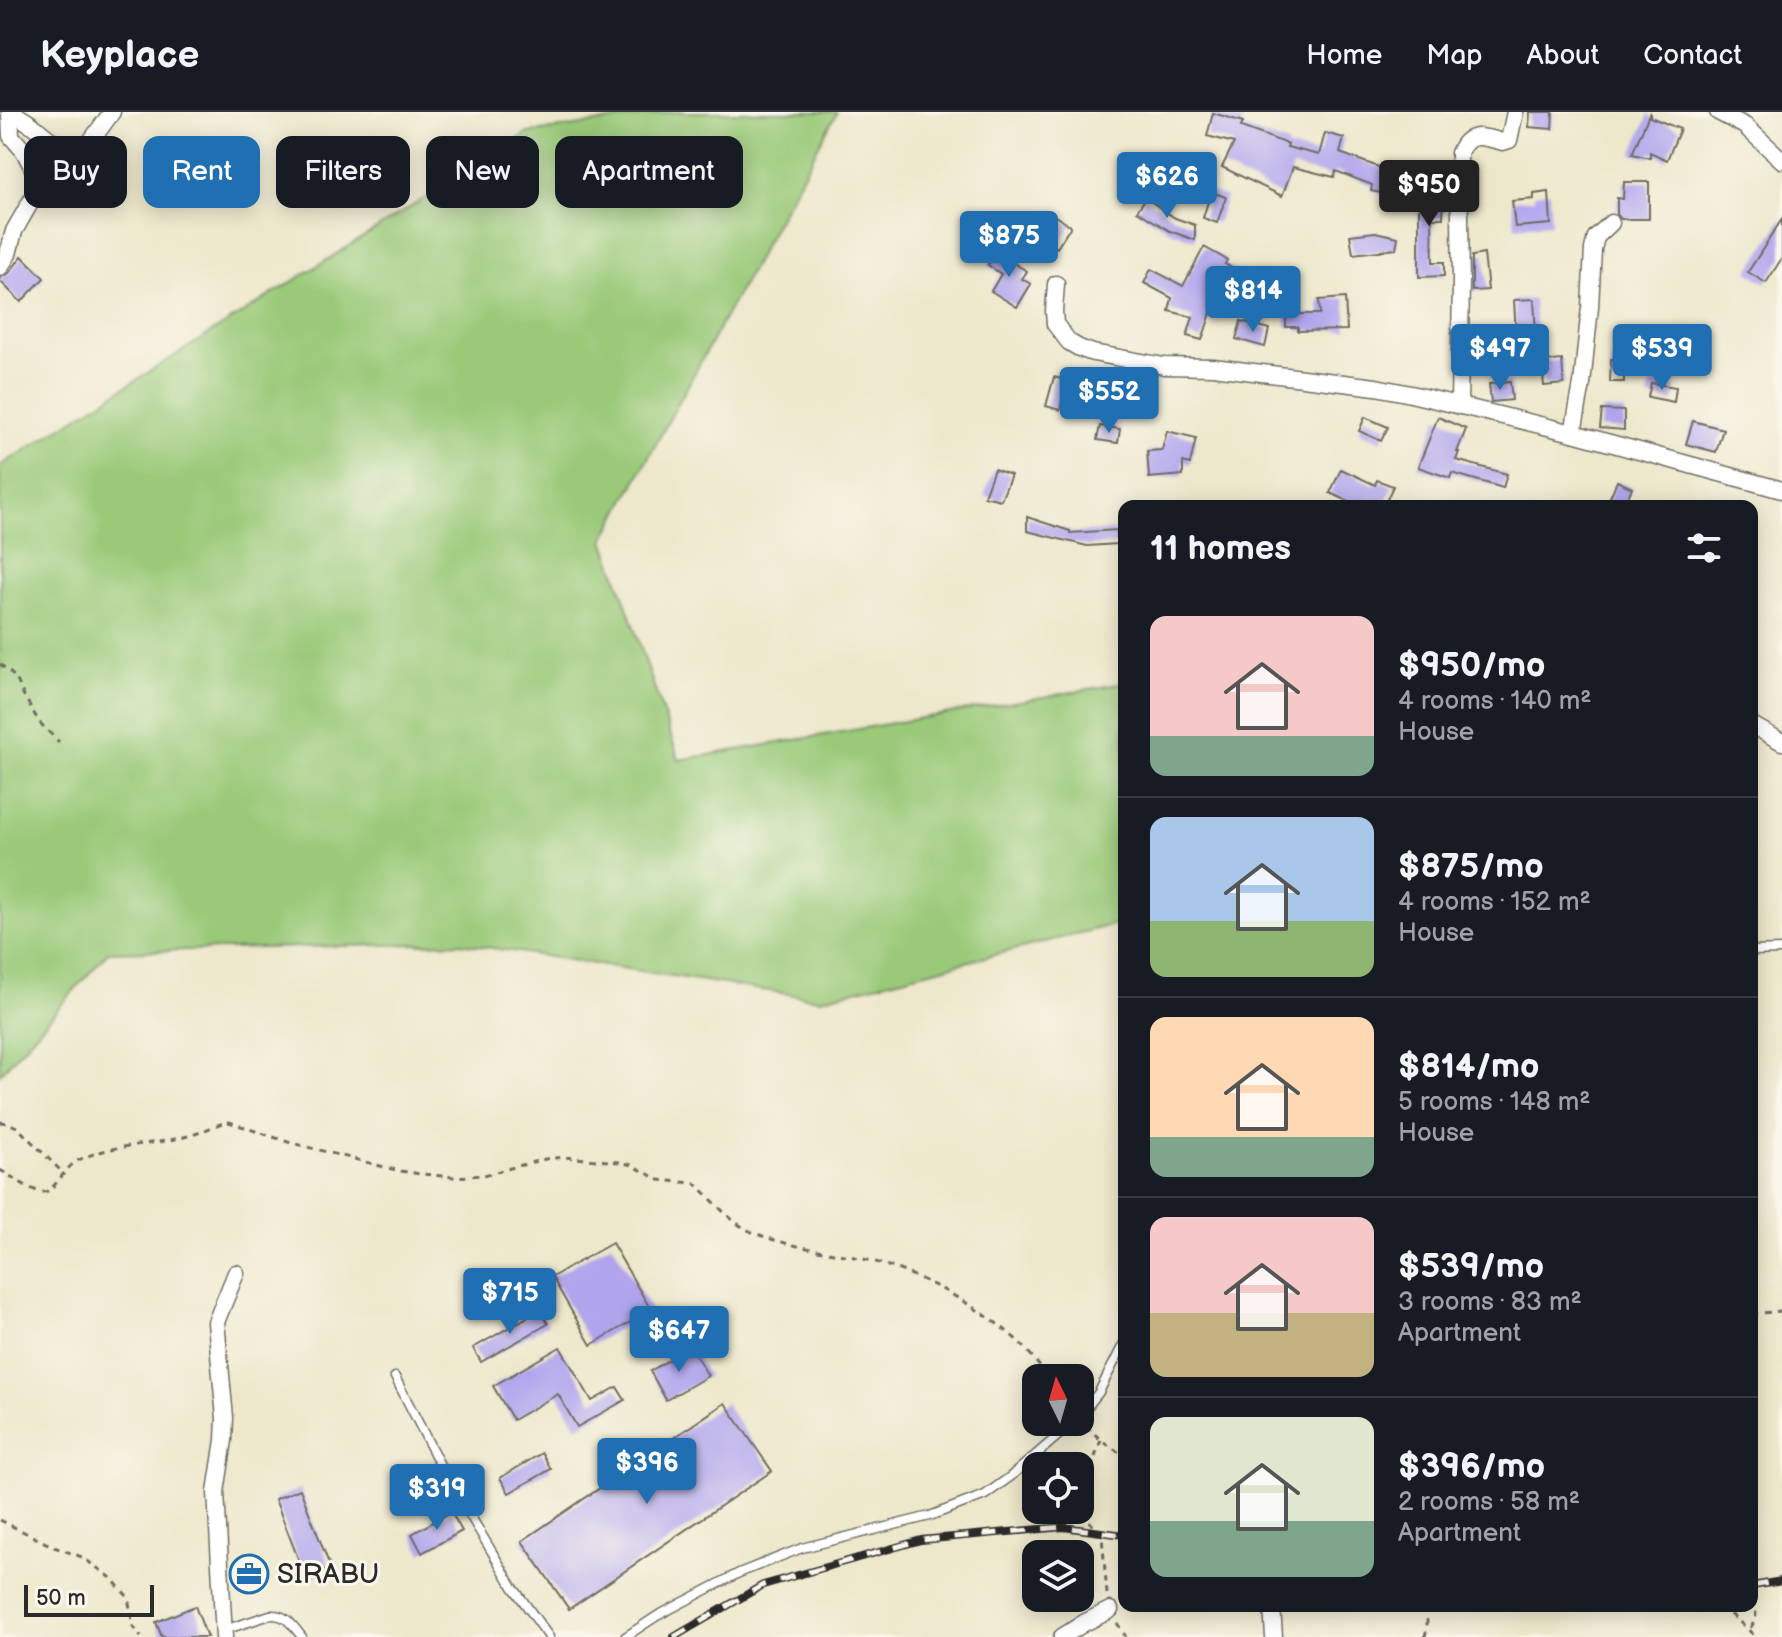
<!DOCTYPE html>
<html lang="en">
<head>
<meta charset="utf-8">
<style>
	:root { --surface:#171b24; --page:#20242c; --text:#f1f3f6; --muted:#9ea1a6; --line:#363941; --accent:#1f6fb2 }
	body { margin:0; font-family:"Balsamiq Sans",sans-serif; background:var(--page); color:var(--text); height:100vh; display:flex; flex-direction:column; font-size:30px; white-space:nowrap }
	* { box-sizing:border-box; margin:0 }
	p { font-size:26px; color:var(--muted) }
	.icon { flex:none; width:44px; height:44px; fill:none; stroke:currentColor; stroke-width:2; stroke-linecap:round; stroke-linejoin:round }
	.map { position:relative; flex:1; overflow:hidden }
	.drawer { position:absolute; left:1118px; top:388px; width:640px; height:1112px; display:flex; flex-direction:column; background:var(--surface); border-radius:16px; box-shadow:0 4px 20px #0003 }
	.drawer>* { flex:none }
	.hud { position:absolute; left:24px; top:24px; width:760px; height:72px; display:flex; gap:16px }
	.needle { width:52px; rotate:355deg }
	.tools { position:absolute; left:1022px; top:1252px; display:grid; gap:16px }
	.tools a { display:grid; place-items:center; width:72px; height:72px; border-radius:16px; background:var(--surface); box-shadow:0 4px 20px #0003; font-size:40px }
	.scale { position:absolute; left:24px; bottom:20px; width:130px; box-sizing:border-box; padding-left:8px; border:4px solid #2b2b2b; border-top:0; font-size:22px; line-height:28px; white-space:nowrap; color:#2b2b2b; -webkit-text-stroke:6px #fbf7ec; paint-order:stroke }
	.price { position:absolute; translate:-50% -68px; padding:0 18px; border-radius:8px; background:var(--accent); color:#fff; font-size:26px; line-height:52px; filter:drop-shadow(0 2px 4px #0008) }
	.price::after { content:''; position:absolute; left:50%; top:48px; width:24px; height:18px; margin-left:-12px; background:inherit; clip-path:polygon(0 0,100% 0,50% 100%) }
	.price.selected { background:#222; color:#fff }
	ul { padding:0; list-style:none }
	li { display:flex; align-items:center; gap:24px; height:200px; padding:0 32px }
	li+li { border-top:2px solid var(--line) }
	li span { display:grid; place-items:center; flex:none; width:224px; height:160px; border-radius:16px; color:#555 }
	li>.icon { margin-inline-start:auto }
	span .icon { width:96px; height:96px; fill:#fffc; stroke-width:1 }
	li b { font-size:34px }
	h2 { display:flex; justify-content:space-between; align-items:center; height:96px; padding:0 32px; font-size:34px }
	.pill { padding:0 28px; border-radius:16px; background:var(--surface); box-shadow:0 4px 20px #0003; font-size:28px; line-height:72px }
	.pill.selected { background:var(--accent); color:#fff }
	header { display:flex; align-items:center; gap:48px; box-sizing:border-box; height:112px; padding:0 40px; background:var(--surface); border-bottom:2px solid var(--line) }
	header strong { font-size:38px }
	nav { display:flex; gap:44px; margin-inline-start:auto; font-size:28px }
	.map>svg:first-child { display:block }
	.green { fill:#9ac978; stroke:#627a52; stroke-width:2 }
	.building { fill:#b0a5ed }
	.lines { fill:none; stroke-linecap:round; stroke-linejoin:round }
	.service-casing { stroke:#6f6d63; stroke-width:11 }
	.minor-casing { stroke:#6f6d63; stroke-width:19 }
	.path { stroke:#6f6d63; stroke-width:3; stroke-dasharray:6 6; stroke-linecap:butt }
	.service { stroke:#fff; stroke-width:8 }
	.minor { stroke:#fff; stroke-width:16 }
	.rail-casing { stroke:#2b2b2b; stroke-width:8 }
	.rail { stroke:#fbf7ec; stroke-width:5; stroke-dasharray:15; stroke-linecap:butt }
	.labels { text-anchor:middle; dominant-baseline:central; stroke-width:6; stroke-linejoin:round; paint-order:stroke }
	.poi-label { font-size:28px; fill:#2b2b2b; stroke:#fbf7ec; text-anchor:start }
</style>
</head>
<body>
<header>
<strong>Keyplace</strong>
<nav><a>Home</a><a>Map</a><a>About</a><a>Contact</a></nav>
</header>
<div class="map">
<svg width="1782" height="1525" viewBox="0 0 1782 1525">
	<rect width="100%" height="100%" fill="#fbf7ec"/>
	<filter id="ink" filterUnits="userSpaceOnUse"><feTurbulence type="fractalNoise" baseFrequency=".0125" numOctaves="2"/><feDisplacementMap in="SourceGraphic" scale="16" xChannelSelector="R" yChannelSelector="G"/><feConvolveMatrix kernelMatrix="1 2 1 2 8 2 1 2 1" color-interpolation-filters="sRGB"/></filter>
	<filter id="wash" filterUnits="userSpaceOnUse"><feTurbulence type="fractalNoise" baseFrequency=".006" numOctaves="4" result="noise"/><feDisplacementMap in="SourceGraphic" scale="32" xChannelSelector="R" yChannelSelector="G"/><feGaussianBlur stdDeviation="1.8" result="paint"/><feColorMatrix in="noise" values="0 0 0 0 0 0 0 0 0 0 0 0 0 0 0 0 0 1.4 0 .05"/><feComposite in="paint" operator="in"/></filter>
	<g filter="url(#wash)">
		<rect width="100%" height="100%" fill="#ede7cb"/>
		<polygon class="green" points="670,0 837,0 604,427 679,648 1124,571 1124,810 820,887 460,831 108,840 0,962 0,354 528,21"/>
		<g id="blocks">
			<g class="building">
				<polygon points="1530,0 1553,0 1552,17 1529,15"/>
				<polygon points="1650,0 1650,5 1680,17 1667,48 1650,40 1650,46 1632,42"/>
				<polygon points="1213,1 1243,10 1241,15 1288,32 1287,35 1319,43 1325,21 1344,26 1340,41 1395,61 1391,83 1371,79 1372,73 1336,59 1334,65 1293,55 1282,84 1222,55 1234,31 1207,24"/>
				<polygon points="1624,70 1649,70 1649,107 1621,107 1617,102 1617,86 1623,87"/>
				<polygon points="1419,72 1444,72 1443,106 1432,106 1433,150 1444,150 1444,164 1419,165"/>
				<polygon points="1211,80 1226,85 1217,111 1203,106"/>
				<polygon points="1549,80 1551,112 1515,115 1512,89 1534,87 1534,82"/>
				<polygon points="1146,86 1175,106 1195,113 1195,128 1170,119 1137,99"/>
				<polygon points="1050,101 1071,114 1057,136 1036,123"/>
				<polygon points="1782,107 1782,146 1766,171 1748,160"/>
				<polygon points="1375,120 1398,125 1396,137 1353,142 1350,123"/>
				<polygon points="1204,135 1227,148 1225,152 1244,163 1231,184 1219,177 1202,228 1187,224 1193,205 1169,199 1172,186 1144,171 1151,157 1183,174"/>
				<polygon points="999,136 1012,145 1010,149 1027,159 1022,167 1031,172 1017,195 991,179 1001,162 988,153"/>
				<polygon points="1484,142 1488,178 1472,179 1472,144"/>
				<polygon points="22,144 44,166 21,190 0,169 0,166 9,161"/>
				<polygon points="1345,186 1347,218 1298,219 1298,215 1286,215 1286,202 1320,202 1319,188"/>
				<polygon points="1534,187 1537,240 1517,241 1514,188"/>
				<polygon points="1241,209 1269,217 1265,235 1236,227"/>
				<polygon points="1611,247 1624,247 1624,270 1610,270"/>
				<polygon points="1562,248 1564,272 1544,274 1542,250"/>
				<polygon points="1054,265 1068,269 1060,298 1046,294"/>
				<polygon points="1510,270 1512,288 1491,290 1489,272"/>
				<polygon points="1651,271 1676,275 1674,290 1648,285"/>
				<polygon points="1602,298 1624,299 1624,318 1600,316"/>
				<polygon points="1365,305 1388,315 1381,329 1359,319"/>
				<polygon points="1438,305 1466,317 1457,340 1459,340 1456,348 1507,362 1503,376 1452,361 1450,366 1418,355"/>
				<polygon points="1693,309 1723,317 1716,340 1686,332"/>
				<polygon points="1100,314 1120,317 1118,331 1097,328"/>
				<polygon points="1167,319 1196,326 1190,352 1183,350 1183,363 1149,366 1147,339 1162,338"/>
				<polygon points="994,357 1011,363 1001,388 984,384"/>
				<polygon points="1341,357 1375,373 1377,368 1393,374 1384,394 1359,394 1330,381"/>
				<polygon points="1617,369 1632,376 1624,394 1606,394"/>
				<polygon points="1027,405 1070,419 1070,421 1117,418 1118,432 1087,434 1027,419"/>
				<polygon points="612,1131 651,1198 591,1233 552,1165"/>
				<polygon points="540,1198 548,1212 481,1250 473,1236"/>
				<polygon points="560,1235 592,1289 617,1275 625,1288 577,1315 558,1282 513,1308 493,1274"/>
				<polygon points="691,1235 708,1264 666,1288 650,1259"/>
				<polygon points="725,1291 772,1359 569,1497 522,1429"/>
				<polygon points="542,1341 551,1357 509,1381 500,1366"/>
				<polygon points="300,1377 331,1457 306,1467 275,1387"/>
				<polygon points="451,1400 462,1419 422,1441 412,1422"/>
				<polygon points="195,1494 207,1525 162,1525 156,1510"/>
			</g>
		</g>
	</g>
	<g filter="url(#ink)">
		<use href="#blocks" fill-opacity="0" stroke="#6f6d63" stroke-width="2"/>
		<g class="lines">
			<g class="service-casing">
				<g id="service">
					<polyline points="1752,839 1782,838"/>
					<polyline points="395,1265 440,1353 513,1475 549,1525"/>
					<polyline points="1080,1304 1099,1280 1124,1231"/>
					<path d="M 224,1518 L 270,1503 C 287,1502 292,1513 302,1525"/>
					<polyline points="625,1525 657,1504 739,1461 802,1436 930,1404 985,1383 1010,1365 1074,1310"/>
				</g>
			</g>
			<g class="minor-casing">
				<g id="minor">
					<polyline points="10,0 11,24 24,39 37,64 41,79"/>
					<polyline points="12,0 32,13 54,31 79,45"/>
					<polyline points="1718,0 1745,14 1782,48"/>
					<polyline points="0,155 8,142 14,119 34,84 69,59 112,0"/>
					<polyline points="1056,172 1054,199 1055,212 1069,230 1079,236 1093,241 1164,254 1213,255 1376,275 1411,282 1573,321 1782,378"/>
					<path d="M 1459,294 L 1461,169 L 1459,41 C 1468,18 1483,25 1503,30 L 1509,28 L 1515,0"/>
					<polyline points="1573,321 1582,272 1590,195 1593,137 1596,125 1611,111"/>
					<polyline points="1752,613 1782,630"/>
					<polyline points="1272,1494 1274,1525"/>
					<polyline points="224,1525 216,1380 224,1328 225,1306 216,1210 236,1161"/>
					<polyline points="1062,1525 1084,1511 1110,1498"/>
				</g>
			</g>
			<g class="path">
				<polyline points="1141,394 1141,390"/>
				<polyline points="0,552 16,566 23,582 39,610 59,630"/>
				<polyline points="0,1010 8,1011 17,1015 63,1061"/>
				<path d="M 0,1058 C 10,1063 33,1081 44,1080 C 54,1080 64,1055 79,1048 C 113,1031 153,1034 188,1024 C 202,1021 215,1012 229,1010 L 288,1030 L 400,1059 L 421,1062 L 454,1065 L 484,1063 L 545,1047 L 564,1045 L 619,1050 L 632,1053 L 659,1068 L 695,1071 C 713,1087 727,1108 750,1119 C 786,1135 829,1139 868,1148 C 919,1161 984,1196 1022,1233 C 1031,1242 1040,1255 1048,1266"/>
				<polyline points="1752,1202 1782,1199"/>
				<polyline points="1086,1314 1101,1328 1124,1344"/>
				<path d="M 1101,1328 C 1094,1347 1081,1383 1087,1404 C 1089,1412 1098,1417 1102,1424 L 1107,1482"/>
				<polyline points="0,1408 54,1435 82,1445 110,1465 128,1485 133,1514 141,1525"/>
				<polyline points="1722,1494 1756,1525"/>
				<polyline points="1117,1511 1126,1525"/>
				<path d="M 1750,1516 C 1758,1507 1757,1497 1752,1487"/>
				<polyline points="1425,1525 1427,1515 1427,1494"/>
			</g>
			<use href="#service" class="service"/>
			<use href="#minor" class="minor"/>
			<g class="rail-casing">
				<g id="rail">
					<polyline points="1752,1474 1782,1469"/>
					<polyline points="674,1525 763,1473 921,1428 1063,1415 1124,1423"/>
				</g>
			</g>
			<use href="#rail" class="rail"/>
		</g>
	</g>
	<defs>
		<g id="office-ring" transform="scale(2)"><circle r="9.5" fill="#fbf7ec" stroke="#1f6fb2" stroke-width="1.5"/><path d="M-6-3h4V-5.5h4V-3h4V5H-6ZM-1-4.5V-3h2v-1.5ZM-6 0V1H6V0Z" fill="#1f6fb2"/></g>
	</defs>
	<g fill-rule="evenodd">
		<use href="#office-ring" x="249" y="1462"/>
	</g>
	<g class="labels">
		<g class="poi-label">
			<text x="277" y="1462">SIRABU</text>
		</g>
	</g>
</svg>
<div class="tools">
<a><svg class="needle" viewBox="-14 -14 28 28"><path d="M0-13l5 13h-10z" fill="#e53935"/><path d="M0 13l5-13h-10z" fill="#9ea1a6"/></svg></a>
<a><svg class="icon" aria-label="locate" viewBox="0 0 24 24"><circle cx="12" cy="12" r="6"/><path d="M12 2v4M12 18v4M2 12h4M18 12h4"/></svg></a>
<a><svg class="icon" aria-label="layers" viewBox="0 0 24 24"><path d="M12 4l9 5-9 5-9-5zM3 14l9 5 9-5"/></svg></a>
</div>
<div class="scale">50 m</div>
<b class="price" style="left:1167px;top:108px">$626</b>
<b class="price selected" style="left:1429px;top:116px">$950</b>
<b class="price" style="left:1009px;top:167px">$875</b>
<b class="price" style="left:1253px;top:222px">$814</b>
<b class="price" style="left:1500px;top:280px">$497</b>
<b class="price" style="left:1662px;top:280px">$539</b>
<b class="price" style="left:1109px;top:323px">$552</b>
<b class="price" style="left:510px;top:1224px">$715</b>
<b class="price" style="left:679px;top:1262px">$647</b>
<b class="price" style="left:647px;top:1394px">$396</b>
<b class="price" style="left:437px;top:1420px">$319</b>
<div class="hud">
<a class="pill">Buy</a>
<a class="pill selected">Rent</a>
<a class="pill">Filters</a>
<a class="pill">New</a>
<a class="pill">Apartment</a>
</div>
<section class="drawer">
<h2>11 homes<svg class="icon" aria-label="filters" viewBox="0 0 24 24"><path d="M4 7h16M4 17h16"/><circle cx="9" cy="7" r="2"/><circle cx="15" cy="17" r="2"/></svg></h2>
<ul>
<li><span style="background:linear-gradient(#f6c9c9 75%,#7fa58c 0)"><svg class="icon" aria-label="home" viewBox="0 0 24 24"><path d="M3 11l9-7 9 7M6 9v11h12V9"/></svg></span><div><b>$950/mo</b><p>4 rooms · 140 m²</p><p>House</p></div></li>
<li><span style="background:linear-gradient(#a9c7e8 65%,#8fb573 0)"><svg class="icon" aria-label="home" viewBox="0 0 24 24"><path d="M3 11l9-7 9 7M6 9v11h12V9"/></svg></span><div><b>$875/mo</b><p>4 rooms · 152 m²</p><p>House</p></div></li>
<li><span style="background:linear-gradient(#ffd9b3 75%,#7fa58c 0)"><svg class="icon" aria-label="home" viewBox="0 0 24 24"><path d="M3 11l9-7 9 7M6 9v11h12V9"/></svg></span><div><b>$814/mo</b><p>5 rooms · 148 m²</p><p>House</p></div></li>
<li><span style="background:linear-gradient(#f6c9c9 60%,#c2b280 0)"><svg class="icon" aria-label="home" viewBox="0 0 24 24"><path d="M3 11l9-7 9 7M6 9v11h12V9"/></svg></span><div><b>$539/mo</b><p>3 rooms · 83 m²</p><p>Apartment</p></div></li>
<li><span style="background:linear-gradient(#dfe7d0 65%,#7fa58c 0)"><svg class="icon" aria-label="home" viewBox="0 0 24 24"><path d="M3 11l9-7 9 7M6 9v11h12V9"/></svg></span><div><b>$396/mo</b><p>2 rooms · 58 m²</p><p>Apartment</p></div></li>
</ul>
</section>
</div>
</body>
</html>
